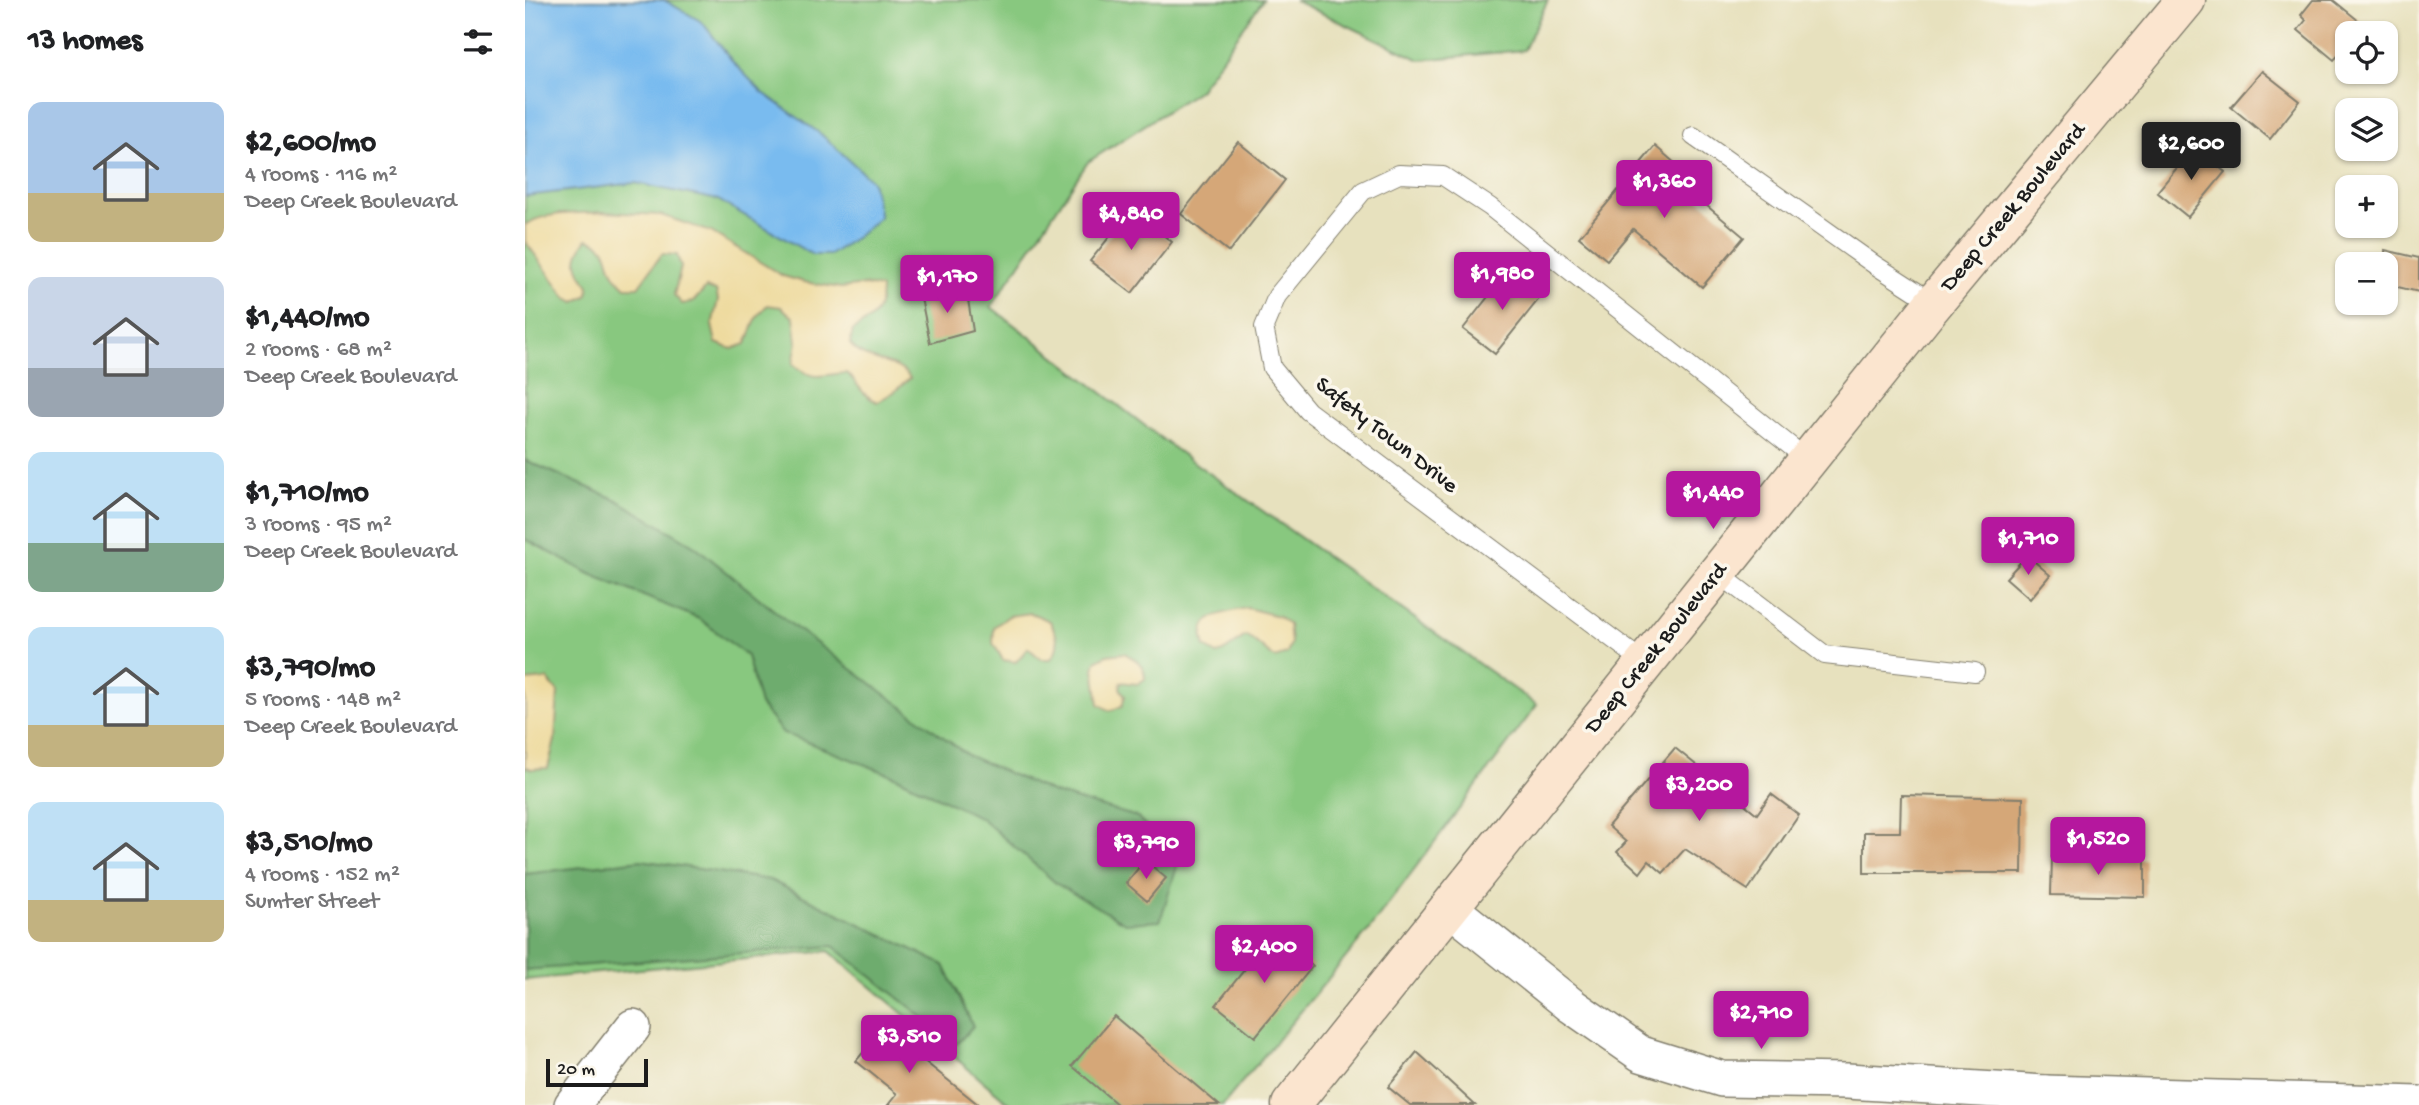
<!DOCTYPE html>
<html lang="en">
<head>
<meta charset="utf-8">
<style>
	:root { --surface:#fff; --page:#f6f6f6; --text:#202124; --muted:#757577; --accent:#b5179e }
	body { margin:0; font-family:"Gochi Hand",sans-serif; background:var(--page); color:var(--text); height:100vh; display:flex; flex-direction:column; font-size:26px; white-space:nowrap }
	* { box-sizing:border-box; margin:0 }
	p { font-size:23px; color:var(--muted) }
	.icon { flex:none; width:38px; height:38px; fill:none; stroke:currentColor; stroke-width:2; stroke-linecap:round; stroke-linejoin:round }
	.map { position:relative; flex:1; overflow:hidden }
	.sheet { display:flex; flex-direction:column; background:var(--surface); width:525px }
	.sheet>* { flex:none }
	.fabs { position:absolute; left:1810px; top:21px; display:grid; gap:14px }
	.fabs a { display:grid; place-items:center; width:63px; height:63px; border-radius:14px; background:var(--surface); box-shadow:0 2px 5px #0004; font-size:35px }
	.scale { position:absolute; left:21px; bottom:18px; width:102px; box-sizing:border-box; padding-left:7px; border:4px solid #1c1c1c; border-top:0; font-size:19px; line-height:24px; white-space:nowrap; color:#1c1c1c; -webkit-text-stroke:5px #fbf7ec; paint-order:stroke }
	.price { position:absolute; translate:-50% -60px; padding:0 16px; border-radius:7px; background:var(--accent); color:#fff; font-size:23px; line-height:46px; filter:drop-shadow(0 2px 4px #0008) }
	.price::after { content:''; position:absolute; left:50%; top:42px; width:21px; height:16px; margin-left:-10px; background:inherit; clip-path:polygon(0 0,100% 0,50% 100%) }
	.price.current { background:#222; color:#fff }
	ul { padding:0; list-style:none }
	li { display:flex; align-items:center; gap:21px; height:175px; padding:0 28px }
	li span { display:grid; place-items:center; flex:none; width:196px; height:140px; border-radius:14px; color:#555 }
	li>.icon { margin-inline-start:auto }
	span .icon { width:84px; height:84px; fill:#fffc; stroke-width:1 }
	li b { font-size:30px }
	h2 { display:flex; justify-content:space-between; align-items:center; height:84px; padding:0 28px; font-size:30px }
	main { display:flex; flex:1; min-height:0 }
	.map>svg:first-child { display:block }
	.green { fill:#88c87f; stroke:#52724e; stroke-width:2 }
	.forest { fill:#6eac6e; stroke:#456445; stroke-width:2 }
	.sand { fill:#eeda9e; stroke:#857b5d; stroke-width:2 }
	.water { fill:#79bbef; stroke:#4a6c86; stroke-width:2 }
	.building { fill:#d5a778 }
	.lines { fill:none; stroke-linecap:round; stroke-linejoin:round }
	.lane-casing { stroke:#827e6d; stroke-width:20 }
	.street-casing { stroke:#827e6d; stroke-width:38 }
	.secondary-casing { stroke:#827e6d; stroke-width:41 }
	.lane { stroke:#fff; stroke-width:18 }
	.street { stroke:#fff; stroke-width:35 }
	.secondary { stroke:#fbe5cf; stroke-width:38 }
	.labels { text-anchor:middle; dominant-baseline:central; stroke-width:7; stroke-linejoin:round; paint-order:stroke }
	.street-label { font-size:23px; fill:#1c1c1c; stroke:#fbf7ec }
</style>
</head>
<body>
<main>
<section class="sheet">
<h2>13 homes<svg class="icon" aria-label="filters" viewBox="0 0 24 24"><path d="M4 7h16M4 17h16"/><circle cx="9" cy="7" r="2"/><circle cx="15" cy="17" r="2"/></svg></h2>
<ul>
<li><span style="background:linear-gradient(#a9c7e8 65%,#c2b280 0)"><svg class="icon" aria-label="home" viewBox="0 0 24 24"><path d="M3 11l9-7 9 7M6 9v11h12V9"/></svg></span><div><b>$2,600/mo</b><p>4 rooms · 116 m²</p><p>Deep Creek Boulevard</p></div></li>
<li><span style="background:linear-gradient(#c9d6e8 65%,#9aa5b1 0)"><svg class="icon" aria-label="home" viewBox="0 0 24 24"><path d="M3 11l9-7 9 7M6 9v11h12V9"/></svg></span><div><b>$1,440/mo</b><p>2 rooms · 68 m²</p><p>Deep Creek Boulevard</p></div></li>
<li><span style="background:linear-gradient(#bfe0f5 65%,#7fa58c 0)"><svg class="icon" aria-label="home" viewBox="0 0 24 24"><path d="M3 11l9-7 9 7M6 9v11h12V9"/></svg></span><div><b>$1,710/mo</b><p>3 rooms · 95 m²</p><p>Deep Creek Boulevard</p></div></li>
<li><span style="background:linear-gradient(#bfe0f5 70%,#c2b280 0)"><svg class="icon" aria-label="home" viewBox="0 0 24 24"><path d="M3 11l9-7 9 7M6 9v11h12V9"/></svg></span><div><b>$3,790/mo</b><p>5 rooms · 148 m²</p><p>Deep Creek Boulevard</p></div></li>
<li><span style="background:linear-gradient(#bfe0f5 70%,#c2b280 0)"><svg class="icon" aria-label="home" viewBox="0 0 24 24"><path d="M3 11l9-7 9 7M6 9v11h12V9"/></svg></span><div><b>$3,510/mo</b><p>4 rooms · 152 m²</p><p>Sumter Street</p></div></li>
</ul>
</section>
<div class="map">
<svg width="1894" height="1105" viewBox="0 0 1894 1105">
	<rect width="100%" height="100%" fill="#fbf7ec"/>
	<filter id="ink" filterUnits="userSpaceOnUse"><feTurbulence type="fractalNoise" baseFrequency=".0143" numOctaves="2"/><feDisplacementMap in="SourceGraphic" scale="14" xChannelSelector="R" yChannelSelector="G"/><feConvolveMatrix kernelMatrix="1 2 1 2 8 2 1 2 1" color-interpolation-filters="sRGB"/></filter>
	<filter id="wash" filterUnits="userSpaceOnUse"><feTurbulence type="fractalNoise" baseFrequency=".00686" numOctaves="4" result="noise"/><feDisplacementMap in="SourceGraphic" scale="28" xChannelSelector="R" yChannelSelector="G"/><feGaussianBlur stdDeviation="1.57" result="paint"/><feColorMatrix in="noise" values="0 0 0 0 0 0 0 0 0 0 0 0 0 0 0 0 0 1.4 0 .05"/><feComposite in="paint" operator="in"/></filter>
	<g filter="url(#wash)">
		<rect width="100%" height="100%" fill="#e7e1be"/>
		<g class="green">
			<polygon points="0,0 738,0 674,90 563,162 466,307 650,449 1012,705 843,931 698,1105 486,1105 304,951 0,980"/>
			<polygon points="769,0 1023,0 999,50 895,60"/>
		</g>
		<g class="forest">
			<polygon points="0,460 92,500 170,546 267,625 444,756 529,793 612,817 654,860 635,921 600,923 532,884 456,818 372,777 258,733 235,705 222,656 175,619 65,574 0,539"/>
			<polygon points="116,860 245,880 419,965 448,1026 432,1044 308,946 0,970 0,874"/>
		</g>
		<g class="sand">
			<path d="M 78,212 L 136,215 L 186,232 L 258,276 L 279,282 L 316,288 L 340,285 L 356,288 C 356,314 349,317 328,330 L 325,344 C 344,366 371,358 385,378 L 369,392 L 352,402 C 336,395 334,384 322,373 C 297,374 290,383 268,364 L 272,342 L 269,318 L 256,307 L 242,305 L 232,317 L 221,344 L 207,349 L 191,343 L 187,325 L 193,300 L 191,291 L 181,288 L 168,302 L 157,304 L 149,295 L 156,267 L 152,255 L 137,254 L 113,287 L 101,287 C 97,283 91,279 89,274 C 79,256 87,246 62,239 C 47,259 50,268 64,286 L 63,295 L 50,302 L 41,297 L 0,241 L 0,225 C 19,211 55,214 78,212 Z"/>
			<path d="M 722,608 L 753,616 L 764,624 L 766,643 L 762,654 L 750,658 C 739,651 733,642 721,636 C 710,642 704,651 692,654 L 680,647 C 669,615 698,613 722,608 Z"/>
			<path d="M 506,613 L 525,621 C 532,635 537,645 526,659 L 516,659 L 503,648 L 491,662 L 478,660 L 468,643 L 469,627 L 484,616 Z"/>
			<path d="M 599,653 C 612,660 620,664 620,679 L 612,684 L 596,682 L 595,688 L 600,696 L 597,706 L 585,711 L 574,704 L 569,669 L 571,661 L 582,655 Z"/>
			<polygon points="22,679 33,692 30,740 23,768 6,769 0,766 0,681"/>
		</g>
		<polygon class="water" points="0,0 139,0 177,22 209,63 237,92 297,135 347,181 355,217 333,236 305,255 288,255 193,200 110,183 0,196"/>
		<g id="blocks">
			<g class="building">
				<polygon points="1788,0 1808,0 1839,25 1832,33 1822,33 1822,46 1809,60 1773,30 1781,20 1776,15"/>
				<polygon points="1737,71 1775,101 1745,139 1706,107"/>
				<polygon points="713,142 760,180 704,252 656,214"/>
				<polygon points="1130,146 1158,170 1150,179 1219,237 1177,287 1108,229 1082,260 1054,237"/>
				<polygon points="1669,147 1700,172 1663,217 1632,192"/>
				<polygon points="606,210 647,242 607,293 565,261"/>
				<polygon points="1860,250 1894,258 1894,292 1860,284"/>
				<polygon points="984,270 1017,295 970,354 938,329"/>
				<polygon points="441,287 448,331 405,343 396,298"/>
				<polygon points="1502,555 1525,575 1505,599 1481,578"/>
				<polygon points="1150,748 1232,814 1246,794 1274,815 1223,890 1160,849 1138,873 1124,861 1115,873 1092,852 1101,842 1083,826"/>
				<polygon points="1376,795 1498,798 1497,873 1339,873 1339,832 1375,832"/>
				<polygon points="1527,857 1620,859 1620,897 1526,895"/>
				<polygon points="620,860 641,878 622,901 601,883"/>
				<polygon points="748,934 788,966 730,1037 691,1005"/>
				<polygon points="589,1016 694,1105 593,1105 547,1066"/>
				<polygon points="358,1028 454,1105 363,1105 372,1094 331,1061"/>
				<polygon points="892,1052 950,1105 885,1105 863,1087"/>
			</g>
		</g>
	</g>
	<g filter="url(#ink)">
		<use href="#blocks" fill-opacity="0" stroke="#827e6d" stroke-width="2"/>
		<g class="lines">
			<g class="lane-casing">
				<g id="lane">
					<polyline points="1168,136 1350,265 1409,303"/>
					<polyline points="1193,573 1300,655 1450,672"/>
					<polyline points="1120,663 783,411 747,368 739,327 752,296 838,191 874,174 918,176 965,207 1283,460"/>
				</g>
			</g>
			<g class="street-casing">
				<g id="street">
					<polyline points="925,908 1047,1006 1116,1054 1197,1079 1322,1081 1520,1093 1518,1105"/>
					<polyline points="1520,1093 1894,1104"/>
					<polyline points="47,1105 108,1027"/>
				</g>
			</g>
			<g class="secondary-casing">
				<polyline id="secondary" points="766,1105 1404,309 1661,0"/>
			</g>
			<use href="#lane" class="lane"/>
			<use href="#street" class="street"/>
			<use href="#secondary" class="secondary"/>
		</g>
	</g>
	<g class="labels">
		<g class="street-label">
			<text transform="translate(1489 208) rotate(-50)">Deep Creek Boulevard</text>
			<text transform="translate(861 436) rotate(38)">Safety Town Drive</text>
			<text transform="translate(1132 649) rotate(-51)">Deep Creek Boulevard</text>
		</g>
	</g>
</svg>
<div class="fabs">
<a><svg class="icon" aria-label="locate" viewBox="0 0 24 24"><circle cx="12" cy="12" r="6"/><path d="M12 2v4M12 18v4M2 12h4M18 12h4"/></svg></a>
<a><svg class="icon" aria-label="layers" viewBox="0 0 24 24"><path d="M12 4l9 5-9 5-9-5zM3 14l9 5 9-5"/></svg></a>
<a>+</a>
<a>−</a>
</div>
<div class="scale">20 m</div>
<b class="price current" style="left:1666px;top:182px">$2,600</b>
<b class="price" style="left:1139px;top:220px">$1,360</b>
<b class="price" style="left:606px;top:252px">$4,840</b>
<b class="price" style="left:977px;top:312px">$1,980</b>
<b class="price" style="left:422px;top:315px">$1,170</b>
<b class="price" style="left:1188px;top:531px">$1,440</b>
<b class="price" style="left:1503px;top:577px">$1,710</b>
<b class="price" style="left:1174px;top:823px">$3,200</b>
<b class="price" style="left:1573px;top:877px">$1,520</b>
<b class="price" style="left:621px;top:881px">$3,790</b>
<b class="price" style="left:739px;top:985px">$2,400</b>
<b class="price" style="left:1236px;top:1051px">$2,710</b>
<b class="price" style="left:384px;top:1075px">$3,510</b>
</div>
</main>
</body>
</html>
